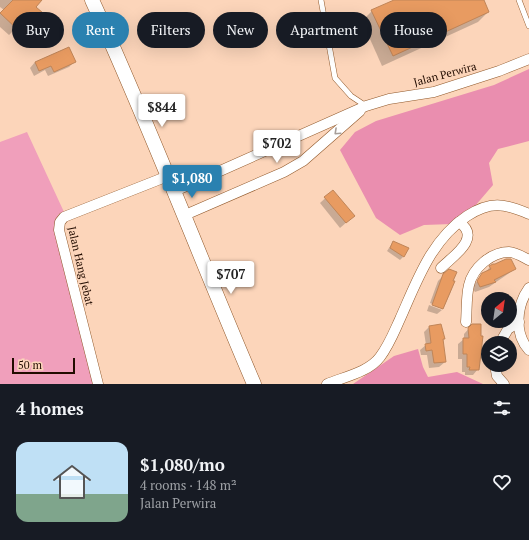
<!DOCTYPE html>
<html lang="en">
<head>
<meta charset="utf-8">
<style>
	:root { --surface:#171b24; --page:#20242c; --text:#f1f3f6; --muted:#9ea1a6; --line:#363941; --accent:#2a81b0 }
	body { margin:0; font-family:"PT Serif",serif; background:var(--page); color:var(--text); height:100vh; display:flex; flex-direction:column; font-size:15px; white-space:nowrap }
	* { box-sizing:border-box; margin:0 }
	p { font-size:13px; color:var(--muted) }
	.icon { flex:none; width:22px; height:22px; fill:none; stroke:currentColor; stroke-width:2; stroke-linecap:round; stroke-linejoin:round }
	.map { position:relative; height:384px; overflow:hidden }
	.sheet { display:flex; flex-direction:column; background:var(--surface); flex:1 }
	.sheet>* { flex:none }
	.hud { position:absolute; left:12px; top:12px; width:505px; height:36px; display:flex; gap:8px }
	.needle { width:26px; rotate:29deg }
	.fabs { position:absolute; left:481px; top:292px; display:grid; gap:8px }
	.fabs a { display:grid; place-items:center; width:36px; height:36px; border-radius:50%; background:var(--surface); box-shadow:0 4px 16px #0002; font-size:20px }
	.scale { position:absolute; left:12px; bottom:10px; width:63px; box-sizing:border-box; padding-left:4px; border:2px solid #220c00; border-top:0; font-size:11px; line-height:14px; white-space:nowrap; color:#220c00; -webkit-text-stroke:3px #fcd5ba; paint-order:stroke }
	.price { position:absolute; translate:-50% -34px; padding:0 9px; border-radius:4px; background:#fff; color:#222; font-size:13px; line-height:26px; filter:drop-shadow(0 1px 2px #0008) }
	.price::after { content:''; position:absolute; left:50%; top:24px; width:12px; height:9px; margin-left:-6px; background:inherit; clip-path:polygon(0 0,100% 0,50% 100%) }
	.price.selected { background:var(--accent); color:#fff }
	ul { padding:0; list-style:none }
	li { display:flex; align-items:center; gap:12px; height:100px; padding:0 16px }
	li+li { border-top:1px solid var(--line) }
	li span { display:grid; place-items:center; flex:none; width:112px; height:80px; border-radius:12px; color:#555 }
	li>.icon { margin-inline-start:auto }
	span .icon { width:48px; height:48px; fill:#fffc; stroke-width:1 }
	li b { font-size:17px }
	h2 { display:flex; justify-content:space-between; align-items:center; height:48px; padding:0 16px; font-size:17px }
	.tag { padding:0 14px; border-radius:18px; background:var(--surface); box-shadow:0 4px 16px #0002; font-size:14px; line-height:36px }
	.tag.selected { background:var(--accent); color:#fff }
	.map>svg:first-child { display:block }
	.green { fill:#f09fbb }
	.forest { fill:#ea8eaf }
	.shadow { fill:#0003 }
	.building { fill:#e89b61; stroke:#c08558 }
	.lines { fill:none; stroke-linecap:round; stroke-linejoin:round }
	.service-casing { stroke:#90582a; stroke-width:6 }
	.minor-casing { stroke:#90582a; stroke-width:11 }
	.secondary-casing { stroke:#90582a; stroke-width:15 }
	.service { stroke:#fff; stroke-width:5 }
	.minor { stroke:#fff; stroke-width:10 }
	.secondary { stroke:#fff; stroke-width:14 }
	.oneway { stroke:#a79e99 }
	.labels { text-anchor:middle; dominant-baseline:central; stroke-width:3; stroke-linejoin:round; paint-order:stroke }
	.street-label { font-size:11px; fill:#220c00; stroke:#fcd5ba }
</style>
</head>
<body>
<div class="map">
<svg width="529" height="384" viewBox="0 0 529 384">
	<rect width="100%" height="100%" fill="#fcd5ba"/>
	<polygon class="green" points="27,132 64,212 58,215 56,227 96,384 0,384 0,142"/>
	<g class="forest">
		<polygon points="529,69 529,141 498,149 489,163 493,185 475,206 452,224 424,225 400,235 376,218 340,150 355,132 376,121 494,85"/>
		<polygon points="418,349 423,367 428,377 457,372 483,384 353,384 394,356"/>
	</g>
	<g class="shadow">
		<polygon points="0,0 38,0 34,7 41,13 24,30 19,25 9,35 0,27 0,14 4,10 0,7"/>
		<polygon points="396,0 482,0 488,12 478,22 382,66 362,21 372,11"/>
		<polygon points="75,61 69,67 48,76 45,70 34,76 30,68 35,62"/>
		<polygon points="332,192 348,221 340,228 320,203"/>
		<polygon points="393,242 403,257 400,260 387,251"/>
		<polygon points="490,267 515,269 489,287 475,292 472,287"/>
		<polygon points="455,272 451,291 443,309 430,303 438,281 444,275"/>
		<polygon points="429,305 442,310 437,314 427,311"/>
		<polygon points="472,325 478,369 473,375 465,375 465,372 462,372 462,359 458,359 458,344 464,339 464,334"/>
		<polygon points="429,327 444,339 442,341 445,362 439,367 429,368 427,355 421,355 420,350 426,345 424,332"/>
	</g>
	<g class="building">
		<polygon points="13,0 42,0 36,7 43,13 32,24 27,19 17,29 0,13"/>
		<polygon points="394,0 484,0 489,12 393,56 371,10"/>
		<polygon points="69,47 76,62 54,72 51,66 39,71 35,62"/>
		<polygon points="333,190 355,216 346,223 324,197"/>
		<polygon points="393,241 409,248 404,257 390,248"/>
		<polygon points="506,259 511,259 516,269 494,280 496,282 480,287 477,281 482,273 491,269 489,266 493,264 495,264"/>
		<polygon points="449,269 457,272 453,281 455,281 443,309 432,305 443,274"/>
		<polygon points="441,324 445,339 443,339 446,362 434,363 432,350 426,351 425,344 431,343 429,326"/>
		<polygon points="472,324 481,324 481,336 483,336 479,370 469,370 470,367 467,367 467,354 463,354 463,338 469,338 468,328"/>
	</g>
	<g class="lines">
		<g class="service-casing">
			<g id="service">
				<polyline points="321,0 335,78 351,96 366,106"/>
				<polyline points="519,0 529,26"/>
			</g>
		</g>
		<g class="minor-casing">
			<g id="minor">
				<polyline points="175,191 366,106 389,99 434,92 499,71 529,59"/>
				<polyline points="185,215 284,172 303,161 360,111"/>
				<path d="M 441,268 C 453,256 482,238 459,222"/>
				<path d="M 529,288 C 516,306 514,334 529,350"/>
				<path d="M 466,322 C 467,310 466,297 469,285 C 473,268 491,252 509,252 C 515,252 523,257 529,260"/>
				<polyline points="500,343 508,329 519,322"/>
				<polyline points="495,365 497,376 504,384"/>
				<polyline points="98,384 59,230 60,222 64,217 168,176"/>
				<path d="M 327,384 C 344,377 369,372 380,357 C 389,345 394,332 400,319 C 417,281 431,240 467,216 C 490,201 504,203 529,214"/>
			</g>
		</g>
		<g class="secondary-casing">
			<path id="secondary" d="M 92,0 C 150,126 199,256 254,384"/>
		</g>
		<use href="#service" class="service"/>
		<use href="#minor" class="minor"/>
		<use href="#secondary" class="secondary"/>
	</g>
	<defs><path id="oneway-chevron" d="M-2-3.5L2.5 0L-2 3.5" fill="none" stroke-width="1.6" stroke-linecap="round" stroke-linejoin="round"/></defs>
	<use class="oneway" href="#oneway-chevron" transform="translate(337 132) rotate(137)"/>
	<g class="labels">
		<g class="street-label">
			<text transform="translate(445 74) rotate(-15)">Jalan Perwira</text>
			<text transform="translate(81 266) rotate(77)">Jalan Hang Jebat</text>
		</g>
	</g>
</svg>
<div class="fabs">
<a><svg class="needle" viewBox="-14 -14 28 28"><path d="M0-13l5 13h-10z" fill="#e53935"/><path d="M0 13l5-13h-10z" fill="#9ea1a6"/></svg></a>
<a><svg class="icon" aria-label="layers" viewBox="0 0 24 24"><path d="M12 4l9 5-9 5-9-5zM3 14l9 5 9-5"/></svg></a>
</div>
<div class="scale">50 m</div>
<b class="price" style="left:162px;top:128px">$844</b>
<b class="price" style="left:277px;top:164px">$702</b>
<b class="price selected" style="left:192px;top:199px">$1,080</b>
<b class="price" style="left:231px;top:295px">$707</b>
<div class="hud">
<a class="tag">Buy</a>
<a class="tag selected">Rent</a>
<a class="tag">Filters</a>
<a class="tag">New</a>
<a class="tag">Apartment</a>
<a class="tag">House</a>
</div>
</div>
<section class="sheet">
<h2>4 homes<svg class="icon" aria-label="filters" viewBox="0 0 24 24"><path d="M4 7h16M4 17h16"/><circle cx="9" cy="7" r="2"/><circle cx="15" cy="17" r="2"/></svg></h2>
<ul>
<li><span style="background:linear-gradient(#bfe0f5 65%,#7fa58c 0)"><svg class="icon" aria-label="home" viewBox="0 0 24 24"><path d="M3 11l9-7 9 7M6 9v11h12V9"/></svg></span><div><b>$1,080/mo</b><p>4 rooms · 148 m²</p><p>Jalan Perwira</p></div><svg class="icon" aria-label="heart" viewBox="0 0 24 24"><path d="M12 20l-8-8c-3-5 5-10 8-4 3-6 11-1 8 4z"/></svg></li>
</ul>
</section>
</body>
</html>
